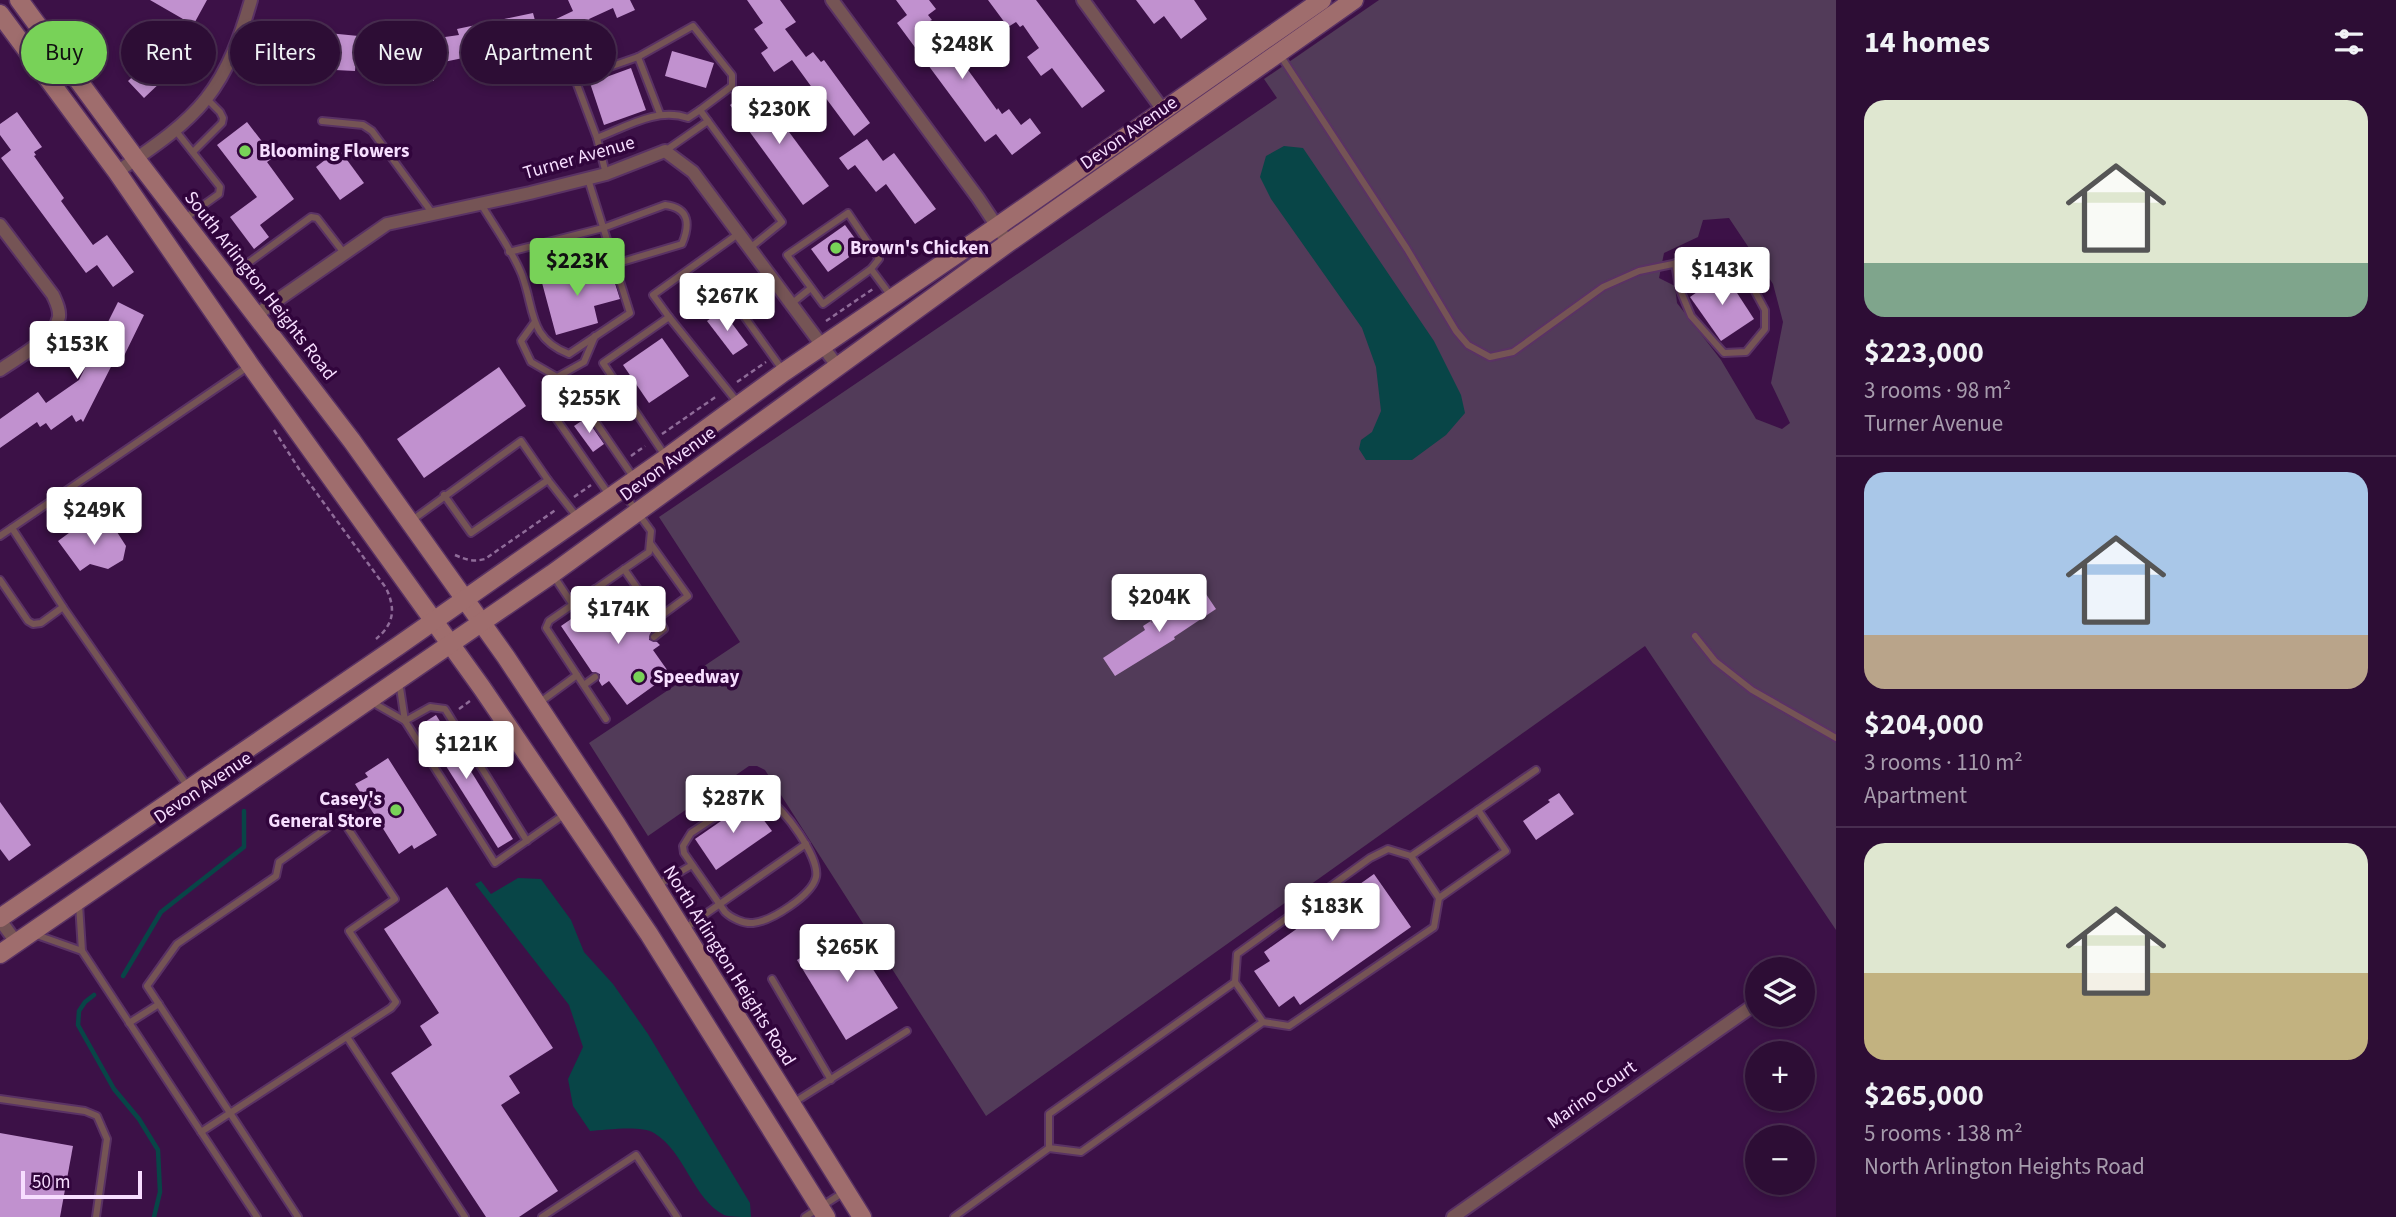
<!DOCTYPE html>
<html lang="en">
<head>
<meta charset="utf-8">
<style>
	:root { --surface:#2d0d35; --page:#391b41; --text:#f1f3f6; --muted:#a79cad; --line:#482d50; --accent:#78d258 }
	body { margin:0; font-family:"Source Sans 3",sans-serif; background:var(--page); color:var(--text); height:100vh; display:flex; flex-direction:column; font-size:26px; white-space:nowrap }
	* { box-sizing:border-box; margin:0 }
	p { font-size:23px; color:var(--muted) }
	.icon { flex:none; width:38px; height:38px; fill:none; stroke:currentColor; stroke-width:2; stroke-linecap:round; stroke-linejoin:round }
	.map { position:relative; flex:1; overflow:hidden }
	.panel { display:flex; flex-direction:column; background:var(--surface); width:560px }
	.panel>* { flex:none }
	.banner { position:absolute; left:21px; top:21px; width:665px; height:63px; display:flex; gap:14px }
	.controls { position:absolute; left:1745px; top:957px; display:grid; gap:14px }
	.controls a { display:grid; place-items:center; width:70px; height:70px; border-radius:50%; background:var(--surface); box-shadow:0 4px 10px #0003,0 0 0 2px var(--line); font-size:35px }
	.scale { position:absolute; left:21px; bottom:18px; width:121px; box-sizing:border-box; padding-left:7px; border:4px solid #f7deff; border-top:0; font-size:19px; line-height:24px; white-space:nowrap; color:#f7deff; -webkit-text-stroke:5px #31053c; paint-order:stroke }
	.price { position:absolute; translate:-50% -60px; padding:0 16px; border-radius:7px; background:#fff; color:#222; font-size:23px; line-height:46px; filter:drop-shadow(0 2px 4px #0008) }
	.price::after { content:''; position:absolute; left:50%; top:42px; width:21px; height:16px; margin-left:-10px; background:inherit; clip-path:polygon(0 0,100% 0,50% 100%) }
	.price.selected { background:var(--accent); color:#111 }
	ul { padding:0; list-style:none }
	li { display:grid; align-content:center; gap:14px; height:371px; padding:0 28px }
	li+li { border-top:2px solid var(--line) }
	li span { display:grid; place-items:center; height:217px; border-radius:21px; color:#555 }
	li>.icon { margin-inline-start:auto }
	span .icon { width:126px; height:126px; fill:#fffc; stroke-width:1 }
	li b { font-size:30px }
	h2 { display:flex; justify-content:space-between; align-items:center; height:84px; padding:0 28px; font-size:30px }
	.chip { padding:0 24px; border-radius:32px; background:var(--surface); box-shadow:0 4px 10px #0003,0 0 0 2px var(--line); font-size:24px; line-height:63px }
	.chip.selected { background:var(--accent); color:#111 }
	main { display:flex; flex:1; min-height:0 }
	.map>svg:first-child { display:block }
	.green { fill:#523b59; fill-rule:evenodd }
	.water { fill:#084547 }
	.lines { fill:none; stroke-linecap:round; stroke-linejoin:round }
	.stream { stroke:#084547; stroke-width:4.5 }
	.building { fill:#c191cf }
	.lane-casing { stroke:#5a3264; stroke-width:10 }
	.street-casing { stroke:#5a3264; stroke-width:16 }
	.secondary-casing { stroke:#5a3264; stroke-width:21 }
	.path { stroke:#8f6c99; stroke-width:2.5; stroke-dasharray:5 3.5; stroke-linecap:butt }
	.lane { stroke:#755455; stroke-width:6 }
	.street { stroke:#755455; stroke-width:12 }
	.secondary { stroke:#9f6d6d; stroke-width:18 }
	.poi-dot { fill:#78d258; stroke:#31053c; stroke-width:2.5 }
	.labels { text-anchor:middle; dominant-baseline:central; stroke-width:7; stroke-linejoin:round; paint-order:stroke }
	.street-label { font-size:19px; fill:#f7deff; stroke:#31053c }
	.poi-label { font-size:19px; font-weight:bold; fill:#f7deff; stroke:#31053c; text-anchor:start }
</style>
</head>
<body>
<main>
<div class="map">
<svg width="1836" height="1217" viewBox="0 0 1836 1217">
	<rect width="100%" height="100%" fill="#3c1147"/>
	<path class="green" d="M 1379,0 L 1836,0 L 1836,930 L 1645,646 L 986,1116 L 765,770 L 757,766 L 749,766 L 648,836 L 589,743 L 740,642 L 659,517 L 1277,98 L 1264,79 ZM 1729,218 L 1773,284 L 1783,322 L 1771,383 L 1790,423 L 1782,429 L 1756,419 L 1721,360 L 1677,303 L 1675,286 L 1659,278 L 1664,253 L 1698,237 L 1703,220 Z"/>
	<g class="water">
		<polygon points="1284,146 1303,148 1434,341 1461,395 1465,413 1446,435 1412,460 1366,460 1359,449 1361,440 1372,432 1381,411 1376,367 1362,328 1271,199 1260,177 1266,156"/>
		<path d="M 518,878 L 541,879 L 571,920 L 584,952 L 613,984 L 648,1034 L 750,1203 L 751,1217 C 743,1217 731,1217 724,1215 C 692,1198 686,1153 654,1133 C 641,1125 606,1130 590,1131 L 573,1106 L 568,1079 L 583,1047 L 569,1005 L 475,884 L 481,881 L 491,894 Z"/>
	</g>
	<g class="lines">
		<g class="stream">
			<polyline points="123,976 161,912 244,847 244,811"/>
			<polyline points="94,995 85,1002 79,1011 78,1025 114,1089 139,1119 158,1150 160,1192 154,1217"/>
		</g>
	</g>
	<g class="building">
		<polygon points="150,0 207,0 190,31 198,36 182,62 144,98 128,81 169,43 183,19"/>
		<polygon points="568,0 630,0 635,10 617,18 613,8 589,19 593,28 571,38 575,47 563,52 541,58 534,38 491,49 492,52 434,64 434,81 419,81 420,73 396,73 396,65 389,65 389,61 356,58 355,71 335,70 336,57 283,54 285,27 328,30 328,33 389,39 389,35 407,35 407,48 447,48 445,37 459,35 457,29 533,13 537,28 573,11"/>
		<polygon points="747,0 780,0 796,22 785,29 806,57 813,52 821,62 824,60 870,123 854,136 825,97 821,100 792,60 774,72 761,53 768,48 754,29 763,23"/>
		<polygon points="896,0 929,0 936,9 928,15 932,20 928,22 965,72 968,70 997,110 998,108 1002,114 1009,109 1021,125 1030,118 1041,133 1012,155 996,134 985,142 897,23 907,15"/>
		<polygon points="988,0 1036,0 1105,91 1082,108 1052,68 1041,76 1027,57 1039,48 1023,25 1020,27 1016,22 1008,27"/>
		<polygon points="1136,0 1194,0 1207,19 1181,39 1164,16 1154,24"/>
		<polygon points="672,51 714,63 706,88 665,76"/>
		<polygon points="631,68 646,110 604,125 590,83"/>
		<polygon points="755,86 829,186 803,205 730,105"/>
		<polygon points="17,112 42,147 34,152 36,155 34,156 64,198 61,201 93,245 107,235 134,272 113,287 97,265 86,273 1,158 11,150 0,135 0,124"/>
		<polygon points="247,122 274,157 267,162 294,199 260,225 269,237 254,249 230,217 257,197 217,145"/>
		<polygon points="867,139 883,161 894,153 936,209 915,224 886,184 876,192 855,165 848,170 839,158"/>
		<polygon points="339,149 364,183 340,200 316,167"/>
		<polygon points="845,225 862,248 828,272 811,249"/>
		<polygon points="584,266 587,279 611,271 620,299 594,306 598,323 556,335 541,279"/>
		<polygon points="1724,273 1754,319 1721,341 1690,297"/>
		<polygon points="118,302 144,315 123,358 117,355 83,422 81,419 76,422 72,415 51,430 46,423 40,427 37,422 0,448 0,419 38,392 46,403 79,380"/>
		<polygon points="722,310 748,345 733,355 707,321"/>
		<polygon points="662,338 689,376 649,403 623,365"/>
		<polygon points="499,367 526,406 424,478 397,439"/>
		<polygon points="586,418 604,444 593,452 574,426"/>
		<polygon points="88,519 94,528 117,532 126,546 123,560 108,569 90,564 80,571 58,541"/>
		<polygon points="619,586 651,632 649,640 657,642 660,645 653,650 670,674 627,705 609,681 602,686 599,681 600,674 592,672 561,626 574,617 579,620 583,618 584,611 597,601 605,603 607,599 607,595"/>
		<polygon points="1204,591 1216,609 1174,637 1175,639 1115,676 1103,658 1145,630 1143,626 1160,615 1162,619"/>
		<polygon points="436,715 513,839 498,848 420,725"/>
		<polygon points="388,758 437,835 414,849 412,845 399,854 355,784 368,777 365,773"/>
		<polygon points="1559,793 1574,814 1536,840 1523,821 1550,802 1548,800"/>
		<polygon points="0,802 31,845 9,861 0,849"/>
		<polygon points="747,803 751,803 772,831 716,870 695,839"/>
		<polygon points="1374,874 1411,927 1300,1005 1294,996 1279,1007 1254,971 1270,961 1264,952"/>
		<polygon points="447,887 553,1048 509,1076 520,1093 501,1105 558,1191 519,1217 486,1217 391,1073 432,1045 420,1026 439,1013 384,929"/>
		<polygon points="847,929 898,1008 846,1040 797,960"/>
		<polygon points="0,1133 73,1146 60,1217 0,1217"/>
	</g>
	<g class="lines">
		<g class="lane-casing">
			<g id="lane">
				<polyline points="1280,55 1407,249 1456,331 1468,345 1490,357 1513,352 1603,287 1639,271 1721,254 1743,269 1765,310 1765,329 1746,352 1724,353 1691,316 1679,287 1675,263"/>
				<polyline points="638,57 660,114"/>
				<polyline points="322,121 363,125 372,131 433,214"/>
				<polyline points="176,131 220,187 219,194 184,219"/>
				<polyline points="597,138 575,79 638,57 693,26 732,75 732,86 700,110"/>
				<polyline points="665,151 708,121 782,222 750,248"/>
				<polyline points="193,152 222,123 223,118 220,112 207,99"/>
				<path d="M 606,174 L 597,138 C 626,127 657,107 688,118 L 700,110 L 708,121"/>
				<path d="M 481,204 C 494,226 512,250 522,275 C 535,310 528,338 569,354 L 630,313 L 588,179"/>
				<path d="M 509,252 L 603,228 L 665,205 C 690,208 690,225 682,244 L 615,264"/>
				<polyline points="871,269 879,259 848,213 787,255 823,304 871,269 891,296"/>
				<polyline points="769,274 734,302 784,372"/>
				<polyline points="229,277 311,217 317,218 344,253"/>
				<polyline points="791,304 811,288"/>
				<polyline points="669,317 653,295 738,234"/>
				<polyline points="534,323 521,341 531,362 557,377 584,362 595,336"/>
				<polyline points="666,457 603,363 669,317 738,403"/>
				<polyline points="548,480 577,517"/>
				<polyline points="610,496 555,417 579,398 634,478"/>
				<polyline points="411,521 521,441 548,480 471,533 444,495"/>
				<polyline points="12,528 63,607 188,787"/>
				<polyline points="0,536 249,366"/>
				<polyline points="624,569 658,618 688,596 650,543"/>
				<polyline points="553,575 579,614"/>
				<polyline points="0,580 28,621 33,624 41,623 63,607"/>
				<polyline points="595,589 602,598"/>
				<polyline points="1695,636 1715,661 1752,690 1836,738"/>
				<polyline points="654,637 664,629 658,618"/>
				<polyline points="577,675 606,719"/>
				<polyline points="399,681 405,721 495,863 565,814"/>
				<polyline points="584,685 595,677"/>
				<polyline points="370,701 405,721"/>
				<polyline points="539,703 577,675 546,628 549,621 649,552 651,531 622,491"/>
				<polyline points="405,721 430,707 445,709 527,841"/>
				<path d="M 745,797 C 751,797 761,796 766,798 C 784,807 820,858 816,877 C 812,895 772,921 753,923 C 744,924 731,918 725,912 L 684,853 L 683,846 L 691,833 Z"/>
				<polyline points="1478,810 1536,770"/>
				<polyline points="1411,856 1478,810 1506,851 1439,898"/>
				<polyline points="658,885 692,865"/>
				<polyline points="79,904 82,951 257,1217"/>
				<polyline points="684,929 806,844"/>
				<polyline points="34,934 82,951"/>
				<polyline points="772,979 831,1080"/>
				<polyline points="129,1023 159,1004"/>
				<polyline points="347,1037 465,1217"/>
				<polyline points="0,1099 85,1111 97,1116 107,1139 96,1217"/>
				<polyline points="793,1103 907,1031"/>
				<path d="M 201,1132 C 264,1091 328,1049 391,1008 L 396,1002 L 349,931 L 395,899 L 341,818 L 279,862 L 276,876 L 177,944 L 147,986 C 197,1063 248,1140 298,1217"/>
				<polyline points="1049,1148 1049,1114 1235,982"/>
				<polyline points="542,1217 636,1155 677,1217"/>
				<polyline points="805,1217 844,1192"/>
				<polyline points="954,1217 1049,1148 1081,1152 1263,1022 1289,1026 1434,927 1439,898 1411,856 1388,849 1370,858 1237,954 1235,982 1263,1022"/>
			</g>
		</g>
		<g class="street-casing">
			<g id="street">
				<polyline points="832,0 978,198 1008,243"/>
				<polyline points="1083,0 1163,110"/>
				<path d="M 117,172 C 147,151 182,129 206,99 C 229,70 241,35 251,0"/>
				<path d="M 0,225 L 53,295 C 56,302 60,309 59,317 C 55,338 17,358 0,370"/>
				<polyline points="256,315 387,224 530,193 606,174 665,151 693,172 838,367"/>
				<polyline points="0,920 16,942"/>
				<polyline points="1453,1217 1754,1005"/>
			</g>
		</g>
		<g class="secondary-casing">
			<g id="secondary">
				<polyline points="19,0 136,159 352,441 506,657 617,825 862,1217"/>
				<polyline points="0,14 117,172 250,365 482,688 649,934 826,1217"/>
				<polyline points="0,918 398,646 666,458 784,372 998,226 1322,0"/>
				<polyline points="0,954 552,574 1008,243 1354,0"/>
			</g>
		</g>
		<g class="path">
			<polyline points="826,321 873,289"/>
			<polyline points="737,382 766,362"/>
			<path d="M 274,430 L 299,469 L 386,588 C 396,609 394,624 376,639"/>
			<polyline points="662,434 717,396"/>
			<polyline points="631,456 645,446"/>
			<polyline points="574,497 591,485"/>
			<path d="M 455,555 C 466,560 474,562 485,559 L 557,509"/>
			<polyline points="1150,618 1153,623"/>
			<polyline points="459,709 470,701"/>
		</g>
		<use href="#lane" class="lane"/>
		<use href="#street" class="street"/>
		<use href="#secondary" class="secondary"/>
	</g>
	<g class="poi-dot">
		<circle cx="245" cy="151" r="7"/>
		<circle cx="836" cy="248" r="7"/>
		<circle cx="639" cy="677" r="7"/>
		<circle cx="396" cy="810" r="7"/>
	</g>
	<g class="labels">
		<g class="street-label">
			<text transform="translate(1129 133) rotate(-35)">Devon Avenue</text>
			<text transform="translate(579 158) rotate(-16)">Turner Avenue</text>
			<text transform="translate(260 286) rotate(52)">South Arlington Heights Road</text>
			<text transform="translate(668 464) rotate(-36)">Devon Avenue</text>
			<text transform="translate(203 788) rotate(-34)">Devon Avenue</text>
			<text transform="translate(729 966) rotate(58)">North Arlington Heights Road</text>
			<text transform="translate(1592 1095) rotate(-35)">Marino Court</text>
		</g>
		<g class="poi-label">
			<text x="259" y="151">Blooming Flowers</text>
			<text x="850" y="248">Brown's Chicken</text>
			<text x="653" y="677">Speedway</text>
			<text x="382" y="799" text-anchor="end">Casey's<tspan x="382" dy="22">General Store</tspan></text>
		</g>
	</g>
</svg>
<div class="controls">
<a><svg class="icon" aria-label="layers" viewBox="0 0 24 24"><path d="M12 4l9 5-9 5-9-5zM3 14l9 5 9-5"/></svg></a>
<a>+</a>
<a>−</a>
</div>
<div class="scale">50 m</div>
<b class="price" style="left:962px;top:81px">$248K</b>
<b class="price" style="left:779px;top:146px">$230K</b>
<b class="price selected" style="left:577px;top:298px">$223K</b>
<b class="price" style="left:1722px;top:307px">$143K</b>
<b class="price" style="left:727px;top:333px">$267K</b>
<b class="price" style="left:77px;top:381px">$153K</b>
<b class="price" style="left:589px;top:435px">$255K</b>
<b class="price" style="left:94px;top:547px">$249K</b>
<b class="price" style="left:1159px;top:634px">$204K</b>
<b class="price" style="left:618px;top:646px">$174K</b>
<b class="price" style="left:466px;top:781px">$121K</b>
<b class="price" style="left:733px;top:835px">$287K</b>
<b class="price" style="left:1332px;top:943px">$183K</b>
<b class="price" style="left:847px;top:984px">$265K</b>
<div class="banner">
<a class="chip selected">Buy</a>
<a class="chip">Rent</a>
<a class="chip">Filters</a>
<a class="chip">New</a>
<a class="chip">Apartment</a>
</div>
</div>
<section class="panel">
<h2>14 homes<svg class="icon" aria-label="filters" viewBox="0 0 24 24"><path d="M4 7h16M4 17h16"/><circle cx="9" cy="7" r="2"/><circle cx="15" cy="17" r="2"/></svg></h2>
<ul>
<li><span style="background:linear-gradient(#dfe7d0 75%,#7fa58c 0)"><svg class="icon" aria-label="home" viewBox="0 0 24 24"><path d="M3 11l9-7 9 7M6 9v11h12V9"/></svg></span><div><b>$223,000</b><p>3 rooms · 98 m²</p><p>Turner Avenue</p></div></li>
<li><span style="background:linear-gradient(#a9c7e8 75%,#b9a48a 0)"><svg class="icon" aria-label="home" viewBox="0 0 24 24"><path d="M3 11l9-7 9 7M6 9v11h12V9"/></svg></span><div><b>$204,000</b><p>3 rooms · 110 m²</p><p>Apartment</p></div></li>
<li><span style="background:linear-gradient(#dfe7d0 60%,#c2b280 0)"><svg class="icon" aria-label="home" viewBox="0 0 24 24"><path d="M3 11l9-7 9 7M6 9v11h12V9"/></svg></span><div><b>$265,000</b><p>5 rooms · 138 m²</p><p>North Arlington Heights Road</p></div></li>
</ul>
</section>
</main>
</body>
</html>
